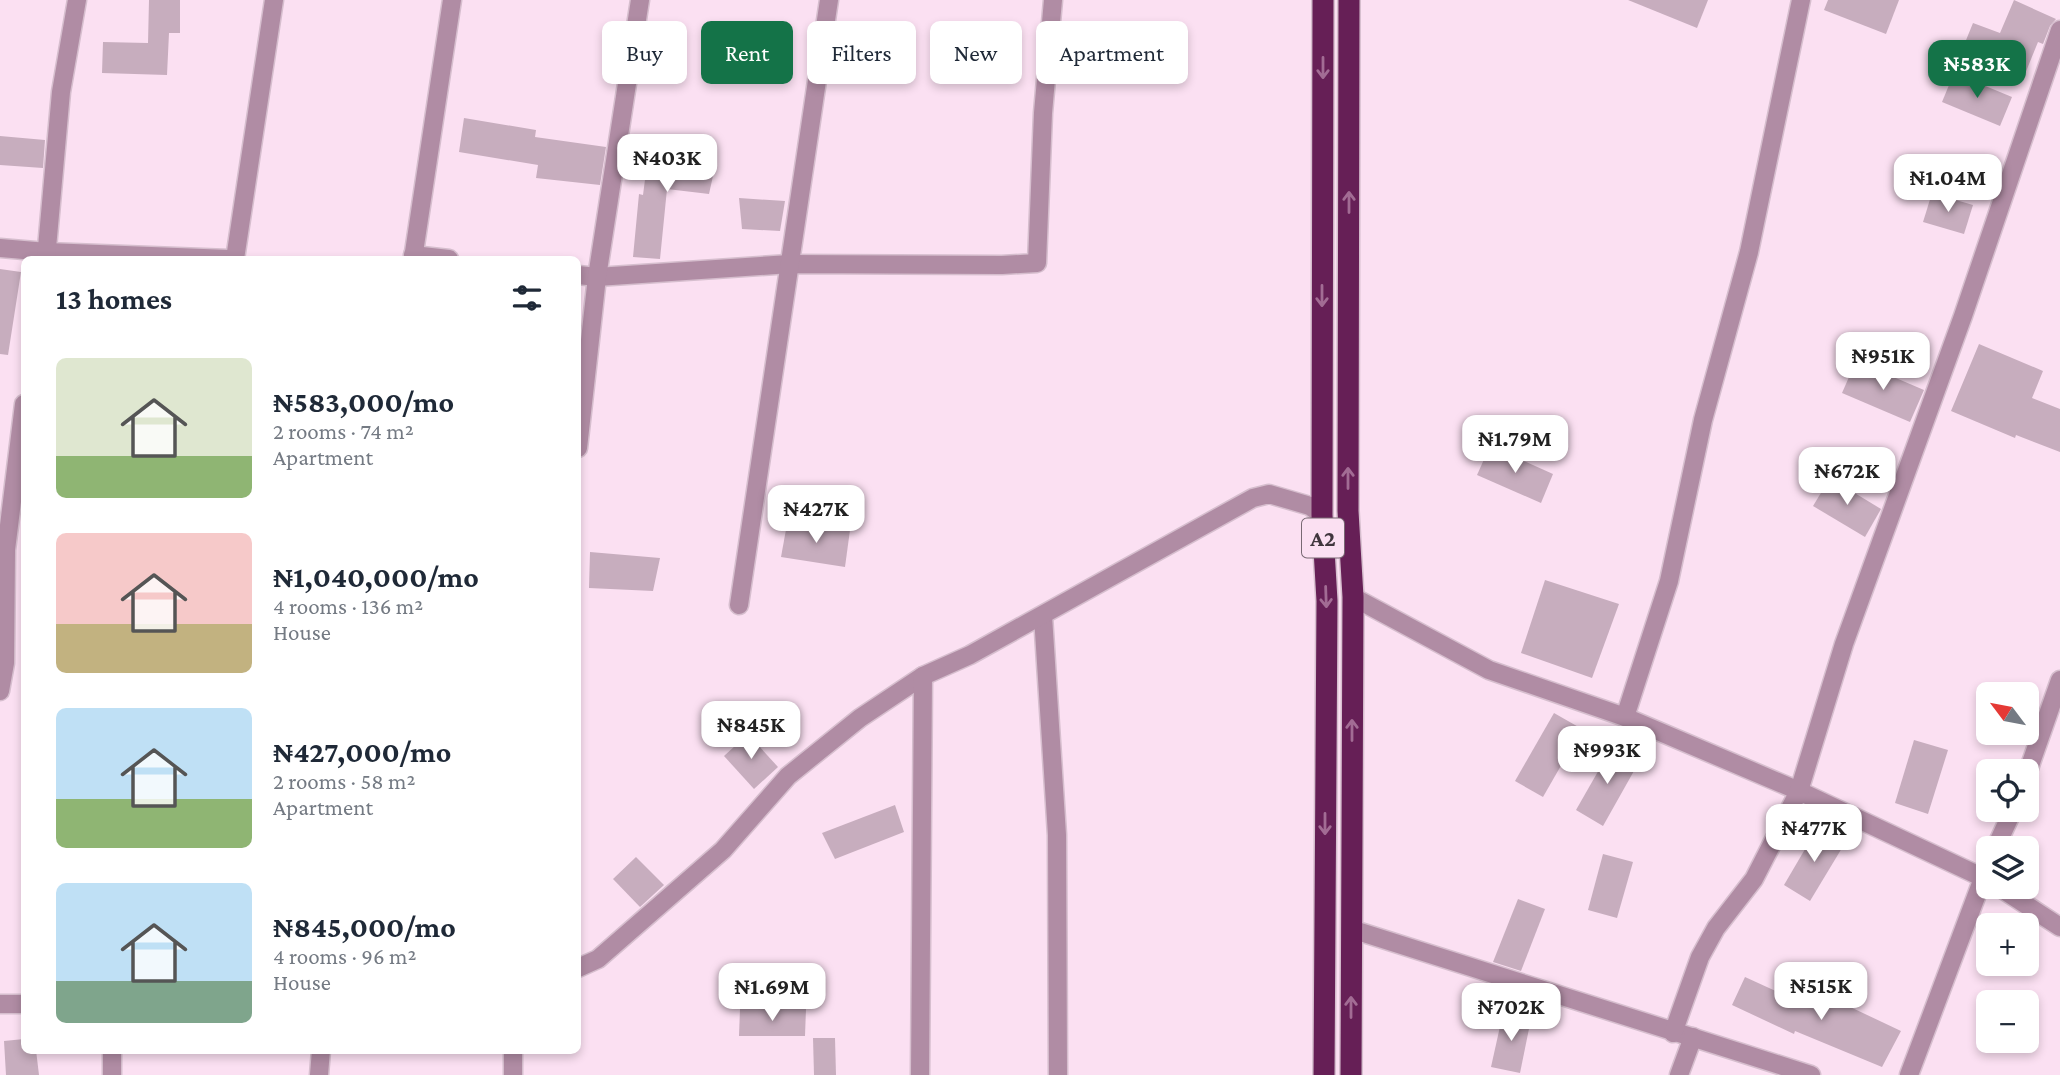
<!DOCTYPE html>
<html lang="en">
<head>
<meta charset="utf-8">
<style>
	:root { --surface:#fff; --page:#f6f6f7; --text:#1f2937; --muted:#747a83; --accent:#147348 }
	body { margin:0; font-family:"Crimson Pro",serif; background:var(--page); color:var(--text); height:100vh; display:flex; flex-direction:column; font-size:26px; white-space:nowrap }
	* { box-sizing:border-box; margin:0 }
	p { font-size:23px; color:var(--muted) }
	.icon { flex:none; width:38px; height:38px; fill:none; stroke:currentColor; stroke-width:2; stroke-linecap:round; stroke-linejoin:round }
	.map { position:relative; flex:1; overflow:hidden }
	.details { position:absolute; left:21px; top:256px; width:560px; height:798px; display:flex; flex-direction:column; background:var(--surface); border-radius:10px; box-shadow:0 4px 10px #0003 }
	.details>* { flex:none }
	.top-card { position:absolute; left:602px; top:21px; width:665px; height:63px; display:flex; gap:14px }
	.needle { width:46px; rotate:302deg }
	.buttons { position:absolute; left:1976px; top:682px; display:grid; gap:14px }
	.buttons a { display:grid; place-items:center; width:63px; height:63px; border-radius:10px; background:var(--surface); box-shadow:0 4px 10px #0003; font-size:35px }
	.price { position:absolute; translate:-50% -60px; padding:0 16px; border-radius:14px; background:#fff; color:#222; font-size:23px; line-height:46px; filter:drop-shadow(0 2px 4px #0008) }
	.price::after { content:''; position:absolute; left:50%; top:42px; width:21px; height:16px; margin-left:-10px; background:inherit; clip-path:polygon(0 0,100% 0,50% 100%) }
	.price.current { background:var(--accent); color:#fff }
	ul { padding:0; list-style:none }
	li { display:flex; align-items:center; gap:21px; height:175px; padding:0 35px }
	li span { display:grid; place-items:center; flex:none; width:196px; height:140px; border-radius:10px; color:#555 }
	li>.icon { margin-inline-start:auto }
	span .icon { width:84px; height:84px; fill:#fffc; stroke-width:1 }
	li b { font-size:30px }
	h2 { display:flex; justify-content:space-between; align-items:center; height:84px; padding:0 35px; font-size:30px }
	.pill { padding:0 24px; border-radius:10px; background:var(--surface); box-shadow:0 4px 10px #0003; font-size:24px; line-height:63px }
	.pill.current { background:var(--accent); color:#fff }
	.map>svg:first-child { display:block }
	.building { fill:#c7adbe }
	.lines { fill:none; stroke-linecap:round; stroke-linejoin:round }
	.minor-casing { stroke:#d6bece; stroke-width:21 }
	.highway-casing { stroke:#d6bece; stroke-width:24 }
	.minor { stroke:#b08ca4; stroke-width:18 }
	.highway { stroke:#661f56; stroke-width:21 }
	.oneway { stroke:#a26c94 }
	.labels { text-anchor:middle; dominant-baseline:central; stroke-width:5; stroke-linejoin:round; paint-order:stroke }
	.shield { fill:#fbe0f2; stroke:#786973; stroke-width:2 }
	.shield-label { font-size:23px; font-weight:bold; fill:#40363d }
</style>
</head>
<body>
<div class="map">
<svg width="2060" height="1075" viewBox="0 0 2060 1075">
	<rect width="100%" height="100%" fill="#fbe0f2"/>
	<g class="building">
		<polygon points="149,0 180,0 180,33 169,33 167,75 102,73 103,42 148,43"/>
		<polygon points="1628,0 1708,0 1697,28"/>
		<polygon points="1828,0 1899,0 1886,34 1824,10"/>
		<polygon points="2014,0 2056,19 2050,26 2043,44 2038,42 2025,74 1962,50 1973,23 2000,33"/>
		<polygon points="1954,73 2012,97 2000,126 1942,102"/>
		<polygon points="464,118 536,130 535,137 606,147 600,185 536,178 538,165 459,152"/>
		<polygon points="0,136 45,140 43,168 0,165"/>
		<polygon points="649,149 717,158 709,194 667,189 660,259 633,257 639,194 643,195"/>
		<polygon points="1932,193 1973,205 1964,234 1923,222"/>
		<polygon points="739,198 785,201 780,231 742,229"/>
		<polygon points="0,269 21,272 8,355 0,354"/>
		<polygon points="1979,344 2043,371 2032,398 2060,409 2060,452 2016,435 2015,438 1951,411"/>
		<polygon points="1856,361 1924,390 1910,422 1842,393"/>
		<polygon points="1490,446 1553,474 1541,503 1477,475"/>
		<polygon points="1830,478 1881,509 1865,537 1813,506"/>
		<polygon points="787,524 850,530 845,567 781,557"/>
		<polygon points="590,552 660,558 653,591 589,588"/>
		<polygon points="1545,580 1619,604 1592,678 1521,653"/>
		<polygon points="1554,713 1582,729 1543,797 1515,781"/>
		<polygon points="748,734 778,767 754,789 724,756"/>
		<polygon points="1914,740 1948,750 1928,814 1895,803"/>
		<polygon points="1612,747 1639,762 1603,826 1576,810"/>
		<polygon points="895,805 904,832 835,859 822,833"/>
		<polygon points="1818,827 1845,843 1810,901 1784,885"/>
		<polygon points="1603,854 1633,862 1617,918 1588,910"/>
		<polygon points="636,857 664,885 640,907 613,879"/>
		<polygon points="1518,899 1545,909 1521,971 1493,962"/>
		<polygon points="1745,977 1821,1012 1827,996 1901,1031 1882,1067 1795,1031 1794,1034 1732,1005"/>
		<polygon points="740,1009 806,1009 805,1036 739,1036"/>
		<polygon points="1503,1013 1531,1019 1520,1073 1491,1067"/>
		<polygon points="813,1038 835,1038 836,1075 814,1075"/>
		<polygon points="24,1039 24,1050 36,1050 39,1075 6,1075 4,1041"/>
	</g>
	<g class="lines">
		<g class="minor-casing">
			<g id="minor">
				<polyline points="0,248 47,252 229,259"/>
				<polyline points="413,255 449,259"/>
				<polyline points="46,259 61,92 77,0"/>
				<polyline points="235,259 274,0"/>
				<polyline points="413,259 452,0"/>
				<polyline points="578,275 597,277 790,264 1002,265 1037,263 1043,113 1053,0"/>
				<polyline points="578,448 597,277 640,0"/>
				<polyline points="1353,597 1489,670 1625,717 1799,791 1988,880"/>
				<polyline points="739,605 829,0"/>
				<polyline points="1043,616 1057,835 1058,1075"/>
				<polyline points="0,691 5,663 6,550 24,404"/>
				<polyline points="1625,717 1669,581 1703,420 1749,252 1801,0"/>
				<polyline points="2026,777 2060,680"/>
				<polyline points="1995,849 2013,810"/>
				<polyline points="1999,887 2060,927"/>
				<polyline points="1351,929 1811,1075"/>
				<polyline points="578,968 598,959 723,850 788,776 860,718 923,676 970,655 1253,498 1269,494 1310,506 1322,515"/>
				<polyline points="0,1004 24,1004"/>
				<polyline points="1673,1033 1700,957 1716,928 1754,879 1799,791 1844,644 1963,316 2060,30"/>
				<polyline points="112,1050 112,1075"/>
				<polyline points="319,1075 321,1050"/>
				<polyline points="513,1075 513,1050"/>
				<polyline points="920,1075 923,676"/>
				<polyline points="1679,1075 1693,1037"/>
				<polyline points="1909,1075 1988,865"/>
			</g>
		</g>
		<g class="highway-casing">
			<g id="highway">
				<polyline points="1323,0 1322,515 1327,601 1324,1075"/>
				<polyline points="1349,0 1348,511 1353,597 1351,1075"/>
			</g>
		</g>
		<use href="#minor" class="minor"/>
		<use href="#highway" class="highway"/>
	</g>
	<defs><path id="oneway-shaft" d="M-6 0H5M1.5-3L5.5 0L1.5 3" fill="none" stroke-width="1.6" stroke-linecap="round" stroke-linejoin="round" transform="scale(1.75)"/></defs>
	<g class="oneway">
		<use href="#oneway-shaft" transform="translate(1323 68) rotate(90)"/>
		<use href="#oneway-shaft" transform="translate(1349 202) rotate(-90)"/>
		<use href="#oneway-shaft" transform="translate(1322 296) rotate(90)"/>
		<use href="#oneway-shaft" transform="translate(1348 478) rotate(-90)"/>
		<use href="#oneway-shaft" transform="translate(1326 597) rotate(88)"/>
		<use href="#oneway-shaft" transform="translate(1352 730) rotate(-90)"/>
		<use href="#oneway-shaft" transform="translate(1325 824) rotate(90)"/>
		<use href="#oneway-shaft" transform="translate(1351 1007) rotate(-90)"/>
	</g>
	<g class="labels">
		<rect class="shield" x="1302" y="518.5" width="42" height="39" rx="5"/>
		<g class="shield-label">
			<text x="1323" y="538">A2</text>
		</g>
	</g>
</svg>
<div class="buttons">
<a><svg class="needle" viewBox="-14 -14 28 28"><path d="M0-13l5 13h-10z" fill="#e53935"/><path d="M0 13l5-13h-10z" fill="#747a83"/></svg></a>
<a><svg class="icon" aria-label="locate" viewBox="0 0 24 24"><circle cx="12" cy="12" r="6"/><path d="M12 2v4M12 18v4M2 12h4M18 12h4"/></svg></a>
<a><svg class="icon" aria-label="layers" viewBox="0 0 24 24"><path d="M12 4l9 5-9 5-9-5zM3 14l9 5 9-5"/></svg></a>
<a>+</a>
<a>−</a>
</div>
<b class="price current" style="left:1977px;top:100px">₦583K</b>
<b class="price" style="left:667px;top:194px">₦403K</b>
<b class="price" style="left:1948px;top:214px">₦1.04M</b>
<b class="price" style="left:1883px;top:392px">₦951K</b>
<b class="price" style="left:1515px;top:475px">₦1.79M</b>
<b class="price" style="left:1847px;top:507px">₦672K</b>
<b class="price" style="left:816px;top:545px">₦427K</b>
<b class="price" style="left:751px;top:761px">₦845K</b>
<b class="price" style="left:1607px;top:786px">₦993K</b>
<b class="price" style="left:1814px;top:864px">₦477K</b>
<b class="price" style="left:1821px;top:1022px">₦515K</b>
<b class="price" style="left:772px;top:1023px">₦1.69M</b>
<b class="price" style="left:1511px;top:1043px">₦702K</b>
<div class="top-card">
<a class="pill">Buy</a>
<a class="pill current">Rent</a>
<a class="pill">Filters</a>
<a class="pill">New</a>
<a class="pill">Apartment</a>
</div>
<section class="details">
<h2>13 homes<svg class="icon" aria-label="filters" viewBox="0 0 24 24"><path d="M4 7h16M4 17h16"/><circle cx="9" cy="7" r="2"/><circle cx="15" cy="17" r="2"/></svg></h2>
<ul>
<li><span style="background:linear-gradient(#dfe7d0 70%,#8fb573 0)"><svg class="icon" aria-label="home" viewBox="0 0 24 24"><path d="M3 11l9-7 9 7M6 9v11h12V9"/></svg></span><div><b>₦583,000/mo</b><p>2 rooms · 74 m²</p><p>Apartment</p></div></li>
<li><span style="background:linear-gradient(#f6c9c9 65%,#c2b280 0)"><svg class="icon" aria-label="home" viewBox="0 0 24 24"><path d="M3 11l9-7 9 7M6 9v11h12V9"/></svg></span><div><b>₦1,040,000/mo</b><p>4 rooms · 136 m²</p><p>House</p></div></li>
<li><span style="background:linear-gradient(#bfe0f5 65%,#8fb573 0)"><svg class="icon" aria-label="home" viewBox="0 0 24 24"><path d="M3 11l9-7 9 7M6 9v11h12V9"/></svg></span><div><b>₦427,000/mo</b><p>2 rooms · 58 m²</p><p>Apartment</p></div></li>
<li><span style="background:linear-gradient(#bfe0f5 70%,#7fa58c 0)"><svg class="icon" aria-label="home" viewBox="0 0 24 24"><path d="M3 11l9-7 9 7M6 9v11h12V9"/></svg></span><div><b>₦845,000/mo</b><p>4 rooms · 96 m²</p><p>House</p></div></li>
</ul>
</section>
</div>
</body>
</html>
